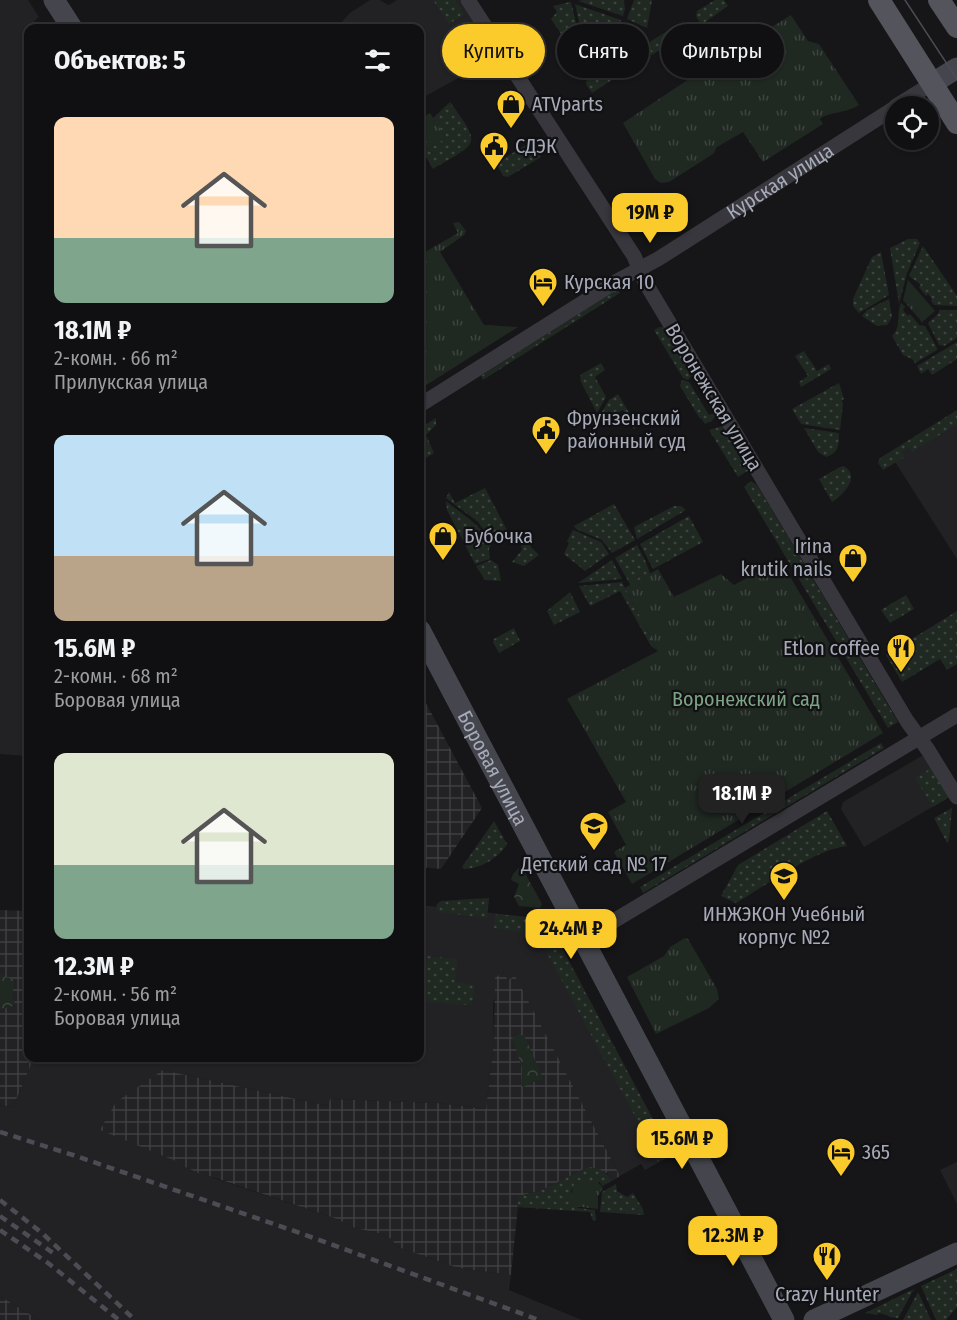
<!DOCTYPE html>
<html lang="ru">
<head>
<meta charset="utf-8">
<style>
	:root { --surface:#101012; --page:#19191b; --text:#f1f3f6; --muted:#9c9d9f; --line:#303032; --accent:#fbca2b }
	body { margin:0; font-family:"Fira Sans Condensed",sans-serif; background:var(--page); color:var(--text); height:100vh; display:flex; flex-direction:column; font-size:22px; white-space:nowrap }
	* { box-sizing:border-box; margin:0 }
	p { font-size:20px; color:var(--muted) }
	.icon { flex:none; width:33px; height:33px; fill:none; stroke:currentColor; stroke-width:2; stroke-linecap:round; stroke-linejoin:round }
	.map { position:relative; flex:1; overflow:hidden }
	.side { position:absolute; left:24px; top:24px; width:400px; height:1038px; display:flex; flex-direction:column; background:var(--surface); border-radius:12px; box-shadow:0 2px 4px #0004,0 0 0 2px var(--line) }
	.side>* { flex:none }
	.guide { position:absolute; left:442px; top:24px; width:424px; height:54px; display:flex; gap:12px }
	.controls { position:absolute; left:885px; top:96px; display:grid; gap:12px }
	.controls a { display:grid; place-items:center; width:54px; height:54px; border-radius:50%; background:var(--surface); box-shadow:0 2px 4px #0004,0 0 0 2px var(--line); font-size:30px }
	.price { position:absolute; translate:-50% -51px; padding:0 14px; border-radius:12px; background:var(--accent); color:#111; font-size:20px; line-height:39px; filter:drop-shadow(0 2px 3px #0008) }
	.price::after { content:''; position:absolute; left:50%; top:36px; width:18px; height:14px; margin-left:-9px; background:inherit; clip-path:polygon(0 0,100% 0,50% 100%) }
	.price.selected { background:#222; color:#fff }
	ul { padding:0; list-style:none }
	li { display:grid; align-content:center; gap:12px; height:318px; padding:0 30px }
	li span { display:grid; place-items:center; height:186px; border-radius:12px; color:#555 }
	li>.icon { margin-inline-start:auto }
	span .icon { width:108px; height:108px; fill:#fffc; stroke-width:1 }
	li b { font-size:26px }
	h2 { display:flex; justify-content:space-between; align-items:center; height:72px; padding:0 30px; font-size:26px }
	.chip { padding:0 21px; border-radius:27px; background:var(--surface); box-shadow:0 2px 4px #0004,0 0 0 2px var(--line); font-size:21px; line-height:54px }
	.chip.selected { background:var(--accent); color:#111 }
	.map>svg:first-child { display:block }
	.built { fill:#222225 }
	.industrial { fill:url(#industrial-grid) }
	.grass { fill:url(#grass-dots) }
	.forest { fill:url(#forest-crowns) }
	.park { fill:url(#park-tufts) }
	.lines { fill:none; stroke-linecap:round; stroke-linejoin:round }
	.street { stroke:#37373d; stroke-width:15 }
	.secondary { stroke:#45464d; stroke-width:21 }
	.primary { stroke:#53545c; stroke-width:22 }
	.tram { stroke:#4c4d54; stroke-width:1.5 }
	.rail { stroke:#4c4d54; stroke-width:4.5; stroke-dasharray:8 6; stroke-linecap:butt }
	.labels { text-anchor:middle; dominant-baseline:central; stroke-width:4.5; stroke-linejoin:round; paint-order:stroke }
	.poi-label { font-size:20px; fill:#a7abb9; stroke:#111113; text-anchor:start }
	.street-label { font-size:20px; fill:#a7abb9; stroke:#111113 }
	.park-label { font-size:20px; fill:#7da584; stroke:#111113 }
</style>
</head>
<body>
<div class="map">
<svg width="957" height="1320" viewBox="0 0 957 1320">
	<defs>
		<pattern id="industrial-grid" width="8" height="8" patternUnits="userSpaceOnUse" patternTransform="scale(1.5)"><rect width="8" height="8" fill="#222225"/><path d="M0 4h8M4 0v8" fill="none" stroke="#3f3f43"/></pattern>
		<pattern id="grass-dots" width="8" height="8" patternUnits="userSpaceOnUse" patternTransform="scale(1.5)"><rect width="8" height="8" fill="#202822"/><path d="M2 2h.1M6 6h.1" fill="none" stroke="#3e4440" stroke-width="1.8" stroke-linecap="round"/></pattern>
		<pattern id="forest-crowns" width="20" height="18" patternUnits="userSpaceOnUse" patternTransform="scale(1.5)"><rect width="20" height="18" fill="#202822"/><path d="M2 6a3 3 0 1 1 6 0M12 15a3 3 0 1 1 6 0" fill="none" stroke="#3e4440"/></pattern>
		<pattern id="park-tufts" width="24" height="20" patternUnits="userSpaceOnUse" patternTransform="scale(1.5)"><rect width="24" height="20" fill="#202822"/><path d="M3 7l-1-3M5 7V3M7 7l1-3M15 17l-1-3M17 17v-4M19 17l1-3" fill="none" stroke="#3e4440"/></pattern>
	</defs>
	<rect width="100%" height="100%" fill="#161618"/>
	<g class="built">
		<polygon points="0,0 28,0 39,17 34,21 39,28 28,28 28,756 0,754"/>
		<polygon points="370,0 379,0 389,5 397,0 460,0 497,57 420,99 420,28 325,28 340,24 350,13"/>
		<polygon points="957,412 957,559 892,457"/>
		<polygon points="925,754 951,796 864,847 841,809 843,802"/>
		<polygon points="420,905 547,919 672,1155 645,1170 641,1164 620,1176 515,977 508,980 503,972 493,1004 494,1041 486,1109 437,1103 330,1099 328,1106 163,1070 183,1166 216,1179 337,1219 355,1228 382,1234 393,1240 395,1246 458,1268 511,1275 509,1290 582,1320 39,1320 0,1296 0,1105 13,1107 34,1058 420,1058"/>
		<polygon points="957,1162 957,1204 940,1170"/>
	</g>
	<g class="industrial">
		<polygon points="420,692 482,808 441,869 420,867"/>
		<polygon points="0,910 28,911 28,1058 34,1058 13,1107 0,1105"/>
		<polygon points="503,972 508,980 515,976 620,1176 612,1181 607,1173 588,1167 540,1191 519,1196 511,1275 458,1268 395,1246 393,1240 382,1234 355,1228 337,1219 206,1175 205,1176 183,1166 183,1164 100,1130 116,1102 163,1070 328,1106 330,1099 437,1103 486,1109 494,1041 495,978"/>
		<polygon points="0,1296 39,1320 0,1320"/>
	</g>
	<g class="grass">
		<polygon points="433,0 455,0 464,14 449,24"/>
		<polygon points="583,0 624,0 625,9 623,16 578,1"/>
		<polygon points="634,0 652,0 647,28 627,19"/>
		<polygon points="715,0 724,0 728,6 701,25 696,16 697,11"/>
		<polygon points="570,2 571,2 582,48 575,36 564,38 551,19 557,12 553,6"/>
		<polygon points="575,4 621,20 609,50 592,63 586,54"/>
		<polygon points="672,28 677,31 681,36 652,55 647,47 648,43"/>
		<polygon points="623,54 629,54 636,64 592,93 586,84 587,79"/>
		<path d="M 450,102 C 483,147 478,142 433,169 L 423,152 L 446,138 L 433,118 Z"/>
		<polygon points="531,142 541,157 508,177 503,176 496,163"/>
		<polygon points="908,239 917,239 920,243 907,273 899,304 890,248"/>
		<polygon points="923,246 957,296 957,306 934,305 931,301 932,299 928,294 926,296 919,287 921,285 909,276"/>
		<polygon points="881,252 889,295 859,313 853,306 853,299 872,257"/>
		<polygon points="618,289 620,293 483,380 481,376"/>
		<polygon points="889,299 892,317 887,325 877,326 862,316 867,310"/>
		<path d="M 901,303 L 905,307 L 903,310 L 908,316 L 910,314 L 919,325 L 925,326 L 937,348 L 937,350 L 915,363 L 912,359 L 903,355 L 892,336 C 902,326 896,314 901,303 Z"/>
		<polygon points="939,310 957,310 957,338 944,346 939,345 928,323 939,313"/>
		<polygon points="660,327 664,328 692,375 688,380 683,378 654,330"/>
		<polygon points="957,342 957,359 932,375 928,369 921,374 917,366"/>
		<polygon points="804,351 817,371 829,364 831,369 801,387 799,382 808,376 795,356"/>
		<polygon points="601,363 605,370 595,377 606,397 597,413 581,382 580,375"/>
		<polygon points="682,380 689,382 709,415 715,413 716,415 712,421 705,424 701,418 700,419 680,386"/>
		<polygon points="839,383 844,399 842,400 843,404 840,430 801,424 792,409"/>
		<polygon points="618,394 637,426 634,429 623,410 601,421 599,417 609,400"/>
		<polygon points="957,410 957,424 912,452 908,447 902,452 905,457 883,470 878,463 880,458"/>
		<polygon points="436,418 436,425 426,435 434,453 421,461 420,428"/>
		<polygon points="722,426 749,470 738,477 709,430"/>
		<path d="M 804,428 L 839,433 C 839,444 839,453 826,457 L 818,452 Z"/>
		<path d="M 844,466 C 861,477 843,495 832,502 L 819,479 L 840,467 Z"/>
		<polygon points="751,481 757,485 898,722 888,728 744,487"/>
		<polygon points="485,488 509,534 493,542 477,521 446,498 449,492 455,503"/>
		<path d="M 446,501 C 464,516 479,523 491,544 L 489,549 L 490,559 L 475,564 L 447,510 Z"/>
		<polygon points="614,504 635,540 612,553 602,540 576,529 574,526"/>
		<polygon points="674,506 681,506 686,510 637,539 634,527"/>
		<polygon points="689,516 703,542 653,569 640,544"/>
		<polygon points="573,530 601,542 609,554 585,571 564,554 569,543 567,541"/>
		<polygon points="526,537 531,547 539,555 524,566 512,562 522,550 520,538"/>
		<polygon points="637,545 645,560 660,599 631,586 615,558"/>
		<polygon points="491,560 498,565 501,581 485,580 476,566"/>
		<polygon points="612,560 622,579 578,583"/>
		<polygon points="622,582 658,651 651,646 620,591 590,606 579,586"/>
		<polygon points="570,592 580,612 554,625 547,611"/>
		<polygon points="906,595 914,609 890,623 881,610"/>
		<polygon points="957,611 957,664 947,670 940,659 902,682 886,655"/>
		<polygon points="514,628 520,641 499,653 493,642 494,639"/>
		<polygon points="881,743 884,748 643,893 640,887"/>
		<polygon points="933,767 951,796 933,807 915,778"/>
		<polygon points="952,808 949,841 947,843 934,818"/>
		<path d="M 827,811 L 847,846 C 816,849 765,886 736,903 L 721,896 L 738,865 Z"/>
		<path d="M 494,821 L 507,844 C 499,858 480,869 464,869 L 462,867 Z"/>
		<polygon points="489,898 487,918 439,912 436,909 437,904 441,901"/>
		<polygon points="496,914 546,919 672,1155 658,1162 649,1145 650,1144 536,933 494,928"/>
		<polygon points="426,956 457,959 455,982 475,985 472,1005 421,1002"/>
		<path d="M 588,1167 C 600,1168 606,1171 612,1181 L 602,1186 L 600,1182 L 575,1184 L 571,1191 L 578,1208 L 595,1210 L 596,1220 L 593,1221 L 590,1212 L 517,1207 L 519,1196 L 540,1191 Z"/>
		<polygon points="616,1184 617,1191 627,1197 633,1193 643,1209 644,1215 600,1212 602,1192"/>
		<polygon points="957,1269 957,1307 946,1320 936,1320 921,1286"/>
		<polygon points="914,1289 898,1318 889,1317 889,1316 879,1313 877,1315 865,1313"/>
		<polygon points="918,1292 931,1320 903,1320"/>
	</g>
	<g class="forest">
		<polygon points="521,866 542,904 540,908 519,906 514,897 519,884 511,880 513,874"/>
		<polygon points="0,974 14,980 12,1000 15,1001 13,1006 0,1010"/>
		<polygon points="523,1033 543,1078 521,1088 522,1068 512,1037"/>
	</g>
	<g class="park">
		<path d="M 791,15 L 808,41 L 819,44 L 859,105 C 847,113 828,112 820,119 L 823,124 L 763,162 L 743,132 L 717,147 L 713,154 L 669,182 L 661,183 L 655,179 L 623,123 L 758,33 L 765,29 L 767,30 Z"/>
		<polygon points="430,113 446,138 420,154 420,119"/>
		<polygon points="459,222 466,231 464,235 440,252 484,325 518,327 420,389 420,255 458,233 453,223"/>
		<polygon points="908,280 935,311 922,322 903,300"/>
		<polygon points="780,560 883,733 632,884 614,852 626,845 608,812 626,802 567,699 658,651 625,588 658,569 674,597 721,574 734,585"/>
		<polygon points="685,938 688,939 717,989 719,999 709,1008 656,1034 627,977 664,956 670,947"/>
		<polygon points="596,1180 603,1188 598,1196 598,1209 574,1206 571,1202 573,1186 575,1184"/>
	</g>
	<g class="lines">
		<g class="street">
			<polyline points="468,0 634,256 645,282 907,721 928,750 957,797"/>
			<polyline points="896,106 933,83"/>
			<path id="s1" d="M 420,405 L 617,281 L 658,259 L 896,107"/>
			<polyline points="582,940 957,715"/>
		</g>
		<g class="secondary">
			<polyline points="54,0 72,28"/>
			<polyline points="933,83 957,68"/>
			<path id="s2" d="M 420,630 L 784,1320"/>
			<polyline points="814,1320 957,1253"/>
		</g>
		<g class="primary">
			<polyline points="879,0 957,123"/>
			<polyline points="939,0 957,27"/>
		</g>
		<polyline class="tram" points="905,0 957,79"/>
		<g class="rail">
			<polyline points="0,1132 73,1155 300,1233 539,1320"/>
			<polyline points="0,1200 42,1233 135,1320"/>
			<polyline points="0,1216 56,1255"/>
			<polyline points="0,1230 48,1263 119,1320"/>
		</g>
	</g>
	<defs>
		<g id="shop-pin" transform="scale(1.5)"><path d="M0 17L-7.5 6A9.5 9.5 0 1 1 7.5 6Z" fill="#fbca2b" stroke="#111113"/><path d="M-5-2.5h2.3a2.7 3.5 0 0 1 5.4 0H5L5.5 6h-11ZM-1.5-2.5h3a1.5 2.3 0 0 0-3 0Z" fill="#111"/></g>
		<g id="civic-pin" transform="scale(1.5)"><path d="M0 17L-7.5 6A9.5 9.5 0 1 1 7.5 6Z" fill="#fbca2b" stroke="#111113"/><path d="M-.6-6.5H3V-4.5H.6V-3L4-1V1h2V6H-6V1h2V-1L-.6-3ZM-1.2 2.5V6h2.4V2.5Z" fill="#111"/></g>
		<g id="hotel-pin" transform="scale(1.5)"><path d="M0 17L-7.5 6A9.5 9.5 0 1 1 7.5 6Z" fill="#fbca2b" stroke="#111113"/><path d="M-6-4.5h1.5V1H6V5H4.5V3h-9V5H-6ZM-4 0a1.8 1.8 0 1 1 3.6 0ZM.5 0V-2.5h3Q6-2.5 6 0Z" fill="#111"/></g>
		<g id="restaurant-pin" transform="scale(1.5)"><path d="M0 17L-7.5 6A9.5 9.5 0 1 1 7.5 6Z" fill="#fbca2b" stroke="#111113"/><path d="M-5-6h1v4h1v-4h1v4h1v-4h1v5L-1.5 .5V6h-2V.5L-5-1ZM5-6V6H3V1.5H1.5Q1.5-4 5-6Z" fill="#111"/></g>
		<g id="school-pin" transform="scale(1.5)"><path d="M0 17L-7.5 6A9.5 9.5 0 1 1 7.5 6Z" fill="#fbca2b" stroke="#111113"/><path d="M0-5L7-2L0 1L-7-2ZM-4 1L0 2.5L4 1V4Q0 6-4 4Z" fill="#111"/></g>
		<g id="university-pin" transform="scale(1.5)"><path d="M0 17L-7.5 6A9.5 9.5 0 1 1 7.5 6Z" fill="#fbca2b" stroke="#111113"/><path d="M0-5L7-2L0 1L-7-2ZM-4 1L0 2.5L4 1V4Q0 6-4 4Z" fill="#111"/></g>
	</defs>
	<g fill-rule="evenodd">
		<use href="#shop-pin" x="511" y="104"/>
		<use href="#civic-pin" x="494" y="146"/>
		<use href="#hotel-pin" x="543" y="282"/>
		<use href="#civic-pin" x="546" y="430"/>
		<use href="#shop-pin" x="443" y="536"/>
		<use href="#shop-pin" x="853" y="558"/>
		<use href="#restaurant-pin" x="901" y="648"/>
		<use href="#school-pin" x="594" y="826"/>
		<use href="#university-pin" x="784" y="876"/>
		<use href="#hotel-pin" x="841" y="1152"/>
		<use href="#restaurant-pin" x="827" y="1256"/>
	</g>
	<g class="labels">
		<g class="poi-label">
			<text x="532" y="104">ATVparts</text>
			<text x="515" y="146">СДЭК</text>
			<text x="564" y="282">Курская 10</text>
			<text x="567" y="418">Фрунзенский<tspan x="567" dy="23">районный суд</tspan></text>
			<text x="464" y="536">Бубочка</text>
			<text x="832" y="546" text-anchor="end">Irina<tspan x="832" dy="23">krutik nails</tspan></text>
			<text x="880" y="648" text-anchor="end">Etlon coffee</text>
			<text x="594" y="864" text-anchor="middle">Детский сад № 17</text>
			<text x="784" y="914" text-anchor="middle">ИНЖЭКОН Учебный<tspan x="784" dy="23">корпус №2</tspan></text>
			<text x="862" y="1152">365</text>
			<text x="827" y="1294" text-anchor="middle">Crazy Hunter</text>
		</g>
		<g class="street-label">
			<text stroke="none"><textPath href="#s1" startOffset="424">Курская улица</textPath></text>
			<text transform="translate(714 397) rotate(59)">Воронежская улица</text>
			<text stroke="none"><textPath href="#s2" startOffset="156">Боровая улица</textPath></text>
		</g>
		<g class="park-label">
			<text x="746" y="699">Воронежский сад</text>
		</g>
	</g>
</svg>
<div class="controls">
<a><svg class="icon" aria-label="locate" viewBox="0 0 24 24"><circle cx="12" cy="12" r="6"/><path d="M12 2v4M12 18v4M2 12h4M18 12h4"/></svg></a>
</div>
<b class="price" style="left:650px;top:244px">19M ₽</b>
<b class="price selected" style="left:742px;top:825px">18.1M ₽</b>
<b class="price" style="left:571px;top:960px">24.4M ₽</b>
<b class="price" style="left:682px;top:1170px">15.6M ₽</b>
<b class="price" style="left:733px;top:1267px">12.3M ₽</b>
<div class="guide">
<a class="chip selected">Купить</a>
<a class="chip">Снять</a>
<a class="chip">Фильтры</a>
</div>
<section class="side">
<h2>Объектов: 5<svg class="icon" aria-label="filters" viewBox="0 0 24 24"><path d="M4 7h16M4 17h16"/><circle cx="9" cy="7" r="2"/><circle cx="15" cy="17" r="2"/></svg></h2>
<ul>
<li><span style="background:linear-gradient(#ffd9b3 65%,#7fa58c 0)"><svg class="icon" aria-label="home" viewBox="0 0 24 24"><path d="M3 11l9-7 9 7M6 9v11h12V9"/></svg></span><div><b>18.1M ₽</b><p>2-комн. · 66 m²</p><p>Прилукская улица</p></div></li>
<li><span style="background:linear-gradient(#bfe0f5 65%,#b9a48a 0)"><svg class="icon" aria-label="home" viewBox="0 0 24 24"><path d="M3 11l9-7 9 7M6 9v11h12V9"/></svg></span><div><b>15.6M ₽</b><p>2-комн. · 68 m²</p><p>Боровая улица</p></div></li>
<li><span style="background:linear-gradient(#dfe7d0 60%,#7fa58c 0)"><svg class="icon" aria-label="home" viewBox="0 0 24 24"><path d="M3 11l9-7 9 7M6 9v11h12V9"/></svg></span><div><b>12.3M ₽</b><p>2-комн. · 56 m²</p><p>Боровая улица</p></div></li>
</ul>
</section>
</div>
</body>
</html>
